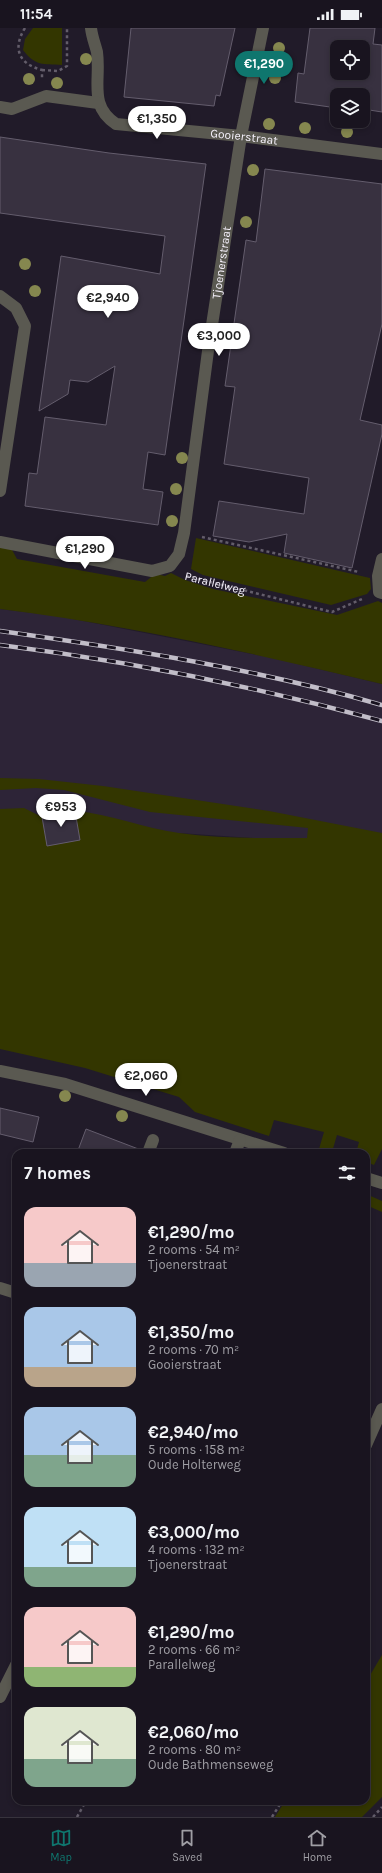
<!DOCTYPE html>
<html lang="en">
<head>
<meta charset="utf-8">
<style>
	:root { --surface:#19141f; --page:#221d28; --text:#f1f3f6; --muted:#9f9ea4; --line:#37333d; --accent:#0f766e }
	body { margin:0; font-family:Karla,sans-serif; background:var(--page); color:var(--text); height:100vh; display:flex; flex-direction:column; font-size:15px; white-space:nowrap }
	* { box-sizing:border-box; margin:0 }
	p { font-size:13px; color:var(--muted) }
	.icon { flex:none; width:22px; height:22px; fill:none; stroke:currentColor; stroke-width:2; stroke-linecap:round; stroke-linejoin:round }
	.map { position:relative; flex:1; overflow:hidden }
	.panel { position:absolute; left:12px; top:1121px; width:358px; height:656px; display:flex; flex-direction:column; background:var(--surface); border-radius:12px; box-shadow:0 2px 6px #0003,0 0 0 1px var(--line) }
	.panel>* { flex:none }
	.controls { position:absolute; left:330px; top:12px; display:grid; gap:8px }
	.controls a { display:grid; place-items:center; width:40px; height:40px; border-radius:8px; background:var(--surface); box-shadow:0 2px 6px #0003,0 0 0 1px var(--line); font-size:20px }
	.price { position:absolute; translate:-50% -34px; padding:0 9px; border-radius:14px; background:#fff; color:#222; font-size:13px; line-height:26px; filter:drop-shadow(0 1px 2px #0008) }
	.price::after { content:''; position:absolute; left:50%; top:24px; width:12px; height:9px; margin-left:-6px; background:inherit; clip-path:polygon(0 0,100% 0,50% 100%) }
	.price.current { background:var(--accent); color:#fff }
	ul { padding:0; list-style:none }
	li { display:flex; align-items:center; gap:12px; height:100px; padding:0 12px }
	li span { display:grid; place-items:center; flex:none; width:112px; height:80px; border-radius:12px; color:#555 }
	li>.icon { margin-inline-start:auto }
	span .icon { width:48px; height:48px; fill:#fffc; stroke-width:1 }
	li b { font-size:17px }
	h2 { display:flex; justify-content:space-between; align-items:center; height:48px; padding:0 12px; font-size:17px }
	.status { display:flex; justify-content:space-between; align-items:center; height:28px; padding:0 20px; background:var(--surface); direction:ltr }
	.status svg { height:11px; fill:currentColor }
	.dock { display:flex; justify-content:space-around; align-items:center; height:56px; border-top:1px solid var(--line); background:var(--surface); font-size:11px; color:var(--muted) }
	.dock a { display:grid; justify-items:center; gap:2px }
	.dock .current { color:var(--accent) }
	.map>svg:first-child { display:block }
	.built { fill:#2d2437 }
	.green { fill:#333600 }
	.building { fill:#383140; stroke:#645d6d; fill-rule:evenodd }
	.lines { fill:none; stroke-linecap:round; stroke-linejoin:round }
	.path { stroke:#635d6a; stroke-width:2.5; stroke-dasharray:3 3; stroke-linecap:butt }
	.street { stroke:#5a5951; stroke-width:12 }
	.rail-casing { stroke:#c1bdc8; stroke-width:4.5 }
	.rail { stroke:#18121f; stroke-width:3; stroke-dasharray:9; stroke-linecap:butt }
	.tree { fill:#85874f }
	.labels { text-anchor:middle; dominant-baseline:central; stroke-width:4; stroke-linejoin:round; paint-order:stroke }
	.street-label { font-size:12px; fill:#f5f1fb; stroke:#18121f }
</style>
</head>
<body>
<div class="status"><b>11:54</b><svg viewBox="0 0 49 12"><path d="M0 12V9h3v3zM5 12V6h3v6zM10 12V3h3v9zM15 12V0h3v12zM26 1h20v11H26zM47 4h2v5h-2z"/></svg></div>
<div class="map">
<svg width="382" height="1789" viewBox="0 0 382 1789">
	<rect width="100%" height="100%" fill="#211b29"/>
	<polygon class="built" points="0,581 58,588 273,630 382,656 382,819 179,805 0,832"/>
	<g class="green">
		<path d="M 33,0 L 62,0 L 62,37 C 43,36 35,38 23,22 L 25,11 Z"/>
		<polygon points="196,510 370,550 371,561 367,566 331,577 203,547 191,541"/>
		<path d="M 0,518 L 11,520 L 17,531 L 145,554 L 155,546 L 165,548 L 171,545 L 185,552 L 213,561 L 337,587 L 378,573 L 382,575 L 382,656 C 256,626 129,597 0,581 Z"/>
		<path d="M 0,750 L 39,751 L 103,758 L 269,783 L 382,805 L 382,1121 L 374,1137 L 366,1134 L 366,1125 L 356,1125 L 359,1114 L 337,1107 L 332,1124 L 319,1121 L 324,1104 L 274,1092 L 269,1108 L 195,1084 L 179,1069 L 85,1040 L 0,1021 L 0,781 L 24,780 L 42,789 L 47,818 L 80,812 L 75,783 C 110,786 144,800 179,805 C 221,811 264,810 307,810 L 308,800 L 150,784 L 64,762 L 36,760 L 0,762 Z"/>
		<polygon points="366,1166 382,1173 382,1184 366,1177"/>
		<polygon points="382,1627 382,1769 362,1789 275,1789 285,1773 294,1775 295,1773 366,1773 366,1654"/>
	</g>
	<g class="building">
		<polygon points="131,0 235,0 220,68 216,67 214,78 124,69"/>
		<path d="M 310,0 L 375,0 L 373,16 L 382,17 L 382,84 L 363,81 L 363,67 L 337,67 L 337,80 L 295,74 L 298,45 L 304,46 ZM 337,19 L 363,19 L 363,45 L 337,45 Z"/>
		<polygon points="0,109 109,125 206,136 165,427 148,424 143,461 163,464 158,497 25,478 29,445 37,446 45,389 106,397 115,338 88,354 70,352 68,366 39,383 61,228 160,246 165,208 0,185"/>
		<polygon points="265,141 382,156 382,296 360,392 382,397 382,406 352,540 284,525 287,506 249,514 213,508 219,473 304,486 309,450 224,436 235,359 225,358 246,212 256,214"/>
		<polygon points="75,783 80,812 47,818 42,789"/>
		<polygon points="0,1080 39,1089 33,1114 0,1106"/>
		<polygon points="86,1101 141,1122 141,1125 77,1125"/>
	</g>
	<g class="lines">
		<g class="path">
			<path d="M 25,0 C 12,21 19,36 42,42 L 42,50"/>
			<polyline points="42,42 58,43 67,38 67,0"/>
			<polyline points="202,509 359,544"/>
			<path id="s1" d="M 186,548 L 332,584 L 362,571"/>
			<polyline points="77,1789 86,1773"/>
			<polyline points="272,1789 282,1773"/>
			<polyline points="373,1789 382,1779"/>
		</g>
		<g class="street">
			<path id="s2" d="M 91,0 C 92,9 95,16 97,24 C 101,53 88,77 116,96 L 241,108 L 382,126"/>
			<polyline points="0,79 12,81 46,68 98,75"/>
			<polyline points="0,268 16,280 25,298 0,463"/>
			<path id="s3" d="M 0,514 L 152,543 L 170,538 L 179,526 L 184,505 L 208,323 L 241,108 L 263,0"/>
			<polyline points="382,531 378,548 379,564 382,565"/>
			<polyline points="0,1043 65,1056 284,1125"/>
			<polyline points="148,1125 153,1112"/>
			<polyline points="235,1125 240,1112"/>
			<polyline points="366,1150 382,1155"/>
			<polyline points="0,1260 16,1265"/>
			<polyline points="366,1417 382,1381"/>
			<polyline points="0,1669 16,1637"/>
		</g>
		<g class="rail-casing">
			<g id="rail">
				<path d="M 0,603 C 129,621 257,641 382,677"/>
				<path d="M 0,617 C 129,633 257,659 382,693"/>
			</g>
		</g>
		<use href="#rail" class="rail"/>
	</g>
	<g class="tree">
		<circle cx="279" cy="20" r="6"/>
		<circle cx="86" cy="31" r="6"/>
		<circle cx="275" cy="50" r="6"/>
		<circle cx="29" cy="51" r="6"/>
		<circle cx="57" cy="55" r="6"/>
		<circle cx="269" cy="96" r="6"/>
		<circle cx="305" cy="100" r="6"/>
		<circle cx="347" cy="104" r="6"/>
		<circle cx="253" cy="142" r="6"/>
		<circle cx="246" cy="194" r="6"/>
		<circle cx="25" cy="236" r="6"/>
		<circle cx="35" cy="263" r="6"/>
		<circle cx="182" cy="430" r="6"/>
		<circle cx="176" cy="461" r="6"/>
		<circle cx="172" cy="493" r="6"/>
		<circle cx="65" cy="1068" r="6"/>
		<circle cx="122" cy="1088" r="6"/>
	</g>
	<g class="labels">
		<g class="street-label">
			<text stroke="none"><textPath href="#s2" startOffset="232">Gooierstraat</textPath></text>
			<text stroke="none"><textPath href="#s3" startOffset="483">Tjoenerstraat</textPath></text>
			<text stroke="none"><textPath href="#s1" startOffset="30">Parallelweg</textPath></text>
		</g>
	</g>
</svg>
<div class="controls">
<a><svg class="icon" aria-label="locate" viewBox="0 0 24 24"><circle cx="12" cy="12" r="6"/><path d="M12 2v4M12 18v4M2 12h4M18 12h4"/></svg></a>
<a><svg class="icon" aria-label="layers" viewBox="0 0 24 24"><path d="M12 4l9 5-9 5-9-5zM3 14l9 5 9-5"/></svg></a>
</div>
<b class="price current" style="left:264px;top:57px">€1,290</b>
<b class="price" style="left:157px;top:112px">€1,350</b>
<b class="price" style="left:108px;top:291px">€2,940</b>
<b class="price" style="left:219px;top:329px">€3,000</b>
<b class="price" style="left:85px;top:542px">€1,290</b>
<b class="price" style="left:61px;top:800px">€953</b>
<b class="price" style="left:146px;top:1069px">€2,060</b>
<section class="panel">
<h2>7 homes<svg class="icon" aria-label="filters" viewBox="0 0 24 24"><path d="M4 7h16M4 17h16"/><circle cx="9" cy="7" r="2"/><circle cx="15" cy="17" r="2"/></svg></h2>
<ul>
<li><span style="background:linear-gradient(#f6c9c9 70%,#9aa5b1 0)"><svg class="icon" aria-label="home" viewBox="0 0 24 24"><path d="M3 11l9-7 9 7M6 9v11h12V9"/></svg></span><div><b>€1,290/mo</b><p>2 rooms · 54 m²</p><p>Tjoenerstraat</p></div></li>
<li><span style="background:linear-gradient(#a9c7e8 75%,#b9a48a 0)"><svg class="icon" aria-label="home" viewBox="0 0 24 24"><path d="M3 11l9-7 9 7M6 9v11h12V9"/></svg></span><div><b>€1,350/mo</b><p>2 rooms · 70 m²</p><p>Gooierstraat</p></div></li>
<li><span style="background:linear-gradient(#a9c7e8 60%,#7fa58c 0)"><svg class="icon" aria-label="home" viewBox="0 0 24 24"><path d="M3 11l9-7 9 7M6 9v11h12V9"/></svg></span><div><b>€2,940/mo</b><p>5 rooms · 158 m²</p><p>Oude Holterweg</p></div></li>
<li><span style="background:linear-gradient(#bfe0f5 75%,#7fa58c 0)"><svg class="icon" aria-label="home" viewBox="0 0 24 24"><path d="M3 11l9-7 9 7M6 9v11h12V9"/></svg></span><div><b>€3,000/mo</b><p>4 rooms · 132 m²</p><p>Tjoenerstraat</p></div></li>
<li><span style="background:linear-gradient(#f6c9c9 75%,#8fb573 0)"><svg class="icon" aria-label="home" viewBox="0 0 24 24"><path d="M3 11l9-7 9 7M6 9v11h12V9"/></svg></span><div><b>€1,290/mo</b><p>2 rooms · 66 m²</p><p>Parallelweg</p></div></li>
<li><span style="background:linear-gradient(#dfe7d0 65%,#7fa58c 0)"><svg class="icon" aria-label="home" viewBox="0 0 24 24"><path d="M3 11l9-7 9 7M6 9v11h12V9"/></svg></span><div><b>€2,060/mo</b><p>2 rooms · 80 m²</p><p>Oude Bathmenseweg</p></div></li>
</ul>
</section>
</div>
<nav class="dock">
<a class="current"><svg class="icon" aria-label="map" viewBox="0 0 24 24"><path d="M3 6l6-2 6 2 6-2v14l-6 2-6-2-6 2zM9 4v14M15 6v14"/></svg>Map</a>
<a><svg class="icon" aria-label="saved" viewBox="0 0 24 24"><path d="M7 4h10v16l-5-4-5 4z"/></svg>Saved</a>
<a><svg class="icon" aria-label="home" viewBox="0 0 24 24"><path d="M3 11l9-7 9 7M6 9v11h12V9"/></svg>Home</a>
</nav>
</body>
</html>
